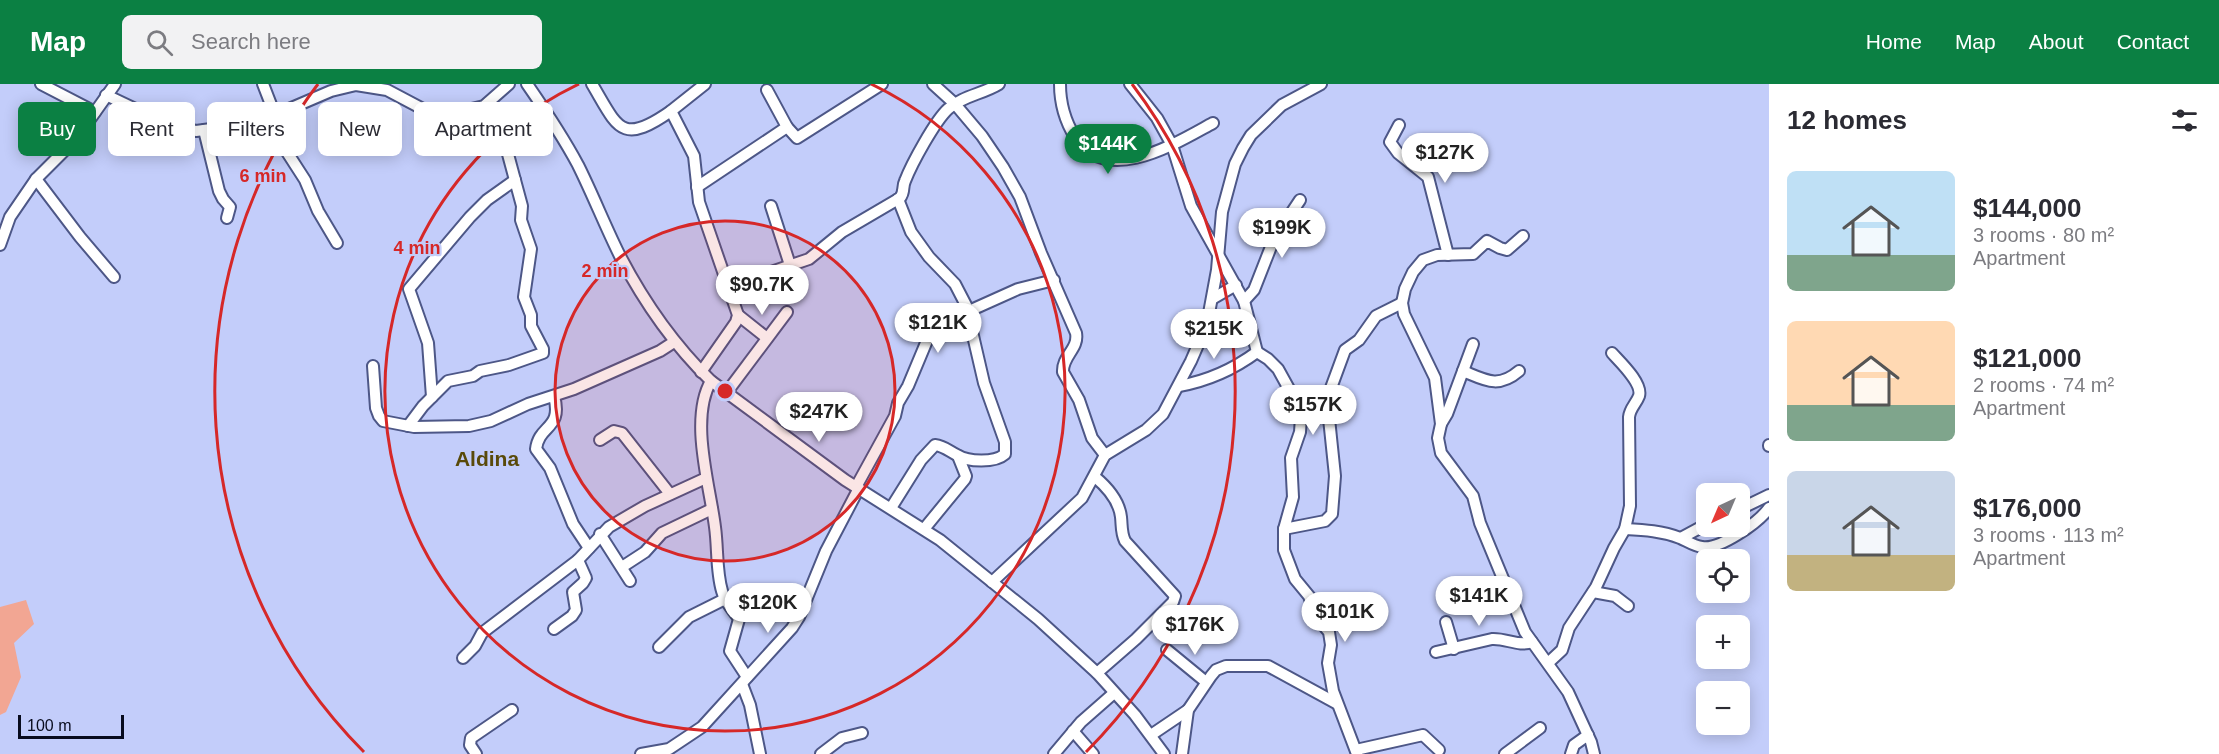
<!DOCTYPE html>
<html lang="en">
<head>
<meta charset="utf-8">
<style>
	:root { --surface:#fff; --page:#f2f2f3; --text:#2b2b33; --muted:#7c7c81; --accent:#0b8043 }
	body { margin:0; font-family:Arial,sans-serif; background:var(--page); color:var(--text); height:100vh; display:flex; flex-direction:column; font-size:22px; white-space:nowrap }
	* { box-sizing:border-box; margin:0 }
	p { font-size:20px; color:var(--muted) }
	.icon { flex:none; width:33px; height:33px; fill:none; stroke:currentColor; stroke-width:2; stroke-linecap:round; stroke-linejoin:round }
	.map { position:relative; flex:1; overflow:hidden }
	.panel { display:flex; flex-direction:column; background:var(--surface); width:450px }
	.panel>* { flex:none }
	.hud { position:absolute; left:18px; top:18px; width:570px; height:54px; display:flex; gap:12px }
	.needle { width:39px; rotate:224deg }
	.tools { position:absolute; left:1696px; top:399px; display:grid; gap:12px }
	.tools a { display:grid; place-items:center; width:54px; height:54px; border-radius:9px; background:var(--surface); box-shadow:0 3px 15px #0003; font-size:30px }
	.scale { position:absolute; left:18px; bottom:15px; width:106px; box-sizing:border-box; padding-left:6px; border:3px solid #080b1d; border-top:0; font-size:16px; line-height:21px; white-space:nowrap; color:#080b1d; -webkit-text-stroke:4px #c3cdfa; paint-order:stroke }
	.price { position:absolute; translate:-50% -51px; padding:0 14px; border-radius:21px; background:#fff; color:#222; font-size:20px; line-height:39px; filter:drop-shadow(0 2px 3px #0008) }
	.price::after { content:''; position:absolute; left:50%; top:36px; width:18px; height:14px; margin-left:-9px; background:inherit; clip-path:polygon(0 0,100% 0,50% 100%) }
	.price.on { background:var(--accent); color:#fff }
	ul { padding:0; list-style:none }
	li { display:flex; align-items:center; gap:18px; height:150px; padding:0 18px }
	li span { display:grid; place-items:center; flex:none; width:168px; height:120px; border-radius:9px; color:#555 }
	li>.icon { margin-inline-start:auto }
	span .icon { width:72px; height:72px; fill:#fffc; stroke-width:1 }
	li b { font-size:26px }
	h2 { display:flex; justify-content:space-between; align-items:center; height:72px; padding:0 18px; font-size:26px }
	.tag { padding:0 21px; border-radius:9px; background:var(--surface); box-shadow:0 3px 15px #0003; font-size:21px; line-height:54px }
	.tag.on { background:var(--accent); color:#fff }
	header { display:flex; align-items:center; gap:36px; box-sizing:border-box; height:84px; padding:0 30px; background:var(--accent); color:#fff }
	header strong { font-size:28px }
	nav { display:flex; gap:33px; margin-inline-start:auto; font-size:21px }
	.search { width:420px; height:54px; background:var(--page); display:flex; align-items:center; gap:15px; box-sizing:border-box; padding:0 21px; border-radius:9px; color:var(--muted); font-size:22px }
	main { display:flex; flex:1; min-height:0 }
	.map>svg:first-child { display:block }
	.green { fill:#f2a693 }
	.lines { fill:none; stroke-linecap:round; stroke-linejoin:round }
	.minor-casing { stroke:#4d5787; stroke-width:14 }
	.minor { stroke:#fff; stroke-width:10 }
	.ring { fill:none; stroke:#d62828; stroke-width:3 }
	.labels { text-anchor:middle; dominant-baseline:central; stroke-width:4.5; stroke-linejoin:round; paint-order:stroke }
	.quarter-label { font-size:21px; font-weight:bold; fill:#594a09; stroke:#c3cdfa }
	.centre { fill:#d62828; stroke:#c3cdfa; stroke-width:3 }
	.ring-label { font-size:18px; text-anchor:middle; font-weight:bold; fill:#d62828; stroke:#c3cdfa; stroke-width:4.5; stroke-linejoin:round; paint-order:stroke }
</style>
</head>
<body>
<header>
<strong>Map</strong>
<div class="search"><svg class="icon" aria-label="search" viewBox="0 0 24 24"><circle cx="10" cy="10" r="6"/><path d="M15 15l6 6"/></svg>Search here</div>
<nav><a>Home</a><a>Map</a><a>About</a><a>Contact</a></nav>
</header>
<main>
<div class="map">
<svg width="1769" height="670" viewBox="0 0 1769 670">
	<rect width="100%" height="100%" fill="#c3cdfa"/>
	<polygon class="green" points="26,516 34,540 14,559 21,593 6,628 0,631 0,523"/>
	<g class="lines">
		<g class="minor-casing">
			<g id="minor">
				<polyline points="41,0 95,28"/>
				<polyline points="263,0 275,31"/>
				<path d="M 527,0 C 545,26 563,53 578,81 C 593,111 605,142 620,172 C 644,218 674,261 711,297 L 845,396 L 940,456 L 1038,535 L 1097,589 L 1135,631 L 1164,670"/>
				<path d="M 592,0 C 618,44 621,62 671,27"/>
				<path d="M 933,0 L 955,20 L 982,52 L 1003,83 L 1020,113 L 1041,169 L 1076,249 C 1079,265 1062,272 1063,288 L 1079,316 L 1092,354 L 1105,371"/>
				<path d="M 1060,0 C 1060,19 1065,37 1075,53 C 1107,103 1176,59 1213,39"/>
				<polyline points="1130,0 1157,34 1172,61 1191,122 1244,217 1257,268"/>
				<polyline points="106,11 165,39 196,47 249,40 275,31 331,7 356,1 387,6 438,33 484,22 509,0"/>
				<polyline points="265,34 305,96 318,127 337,159"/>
				<polyline points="1399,41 1390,58 1398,69 1428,93 1448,171"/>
				<polyline points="787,43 797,54 882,0"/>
				<polyline points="204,46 219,107 223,115 230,123 227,134"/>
				<polyline points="36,95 80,153 114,193"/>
				<polyline points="697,103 787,43 767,6"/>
				<polyline points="898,115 911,148 929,173 955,200 969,227"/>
				<polyline points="771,122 790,181"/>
				<polyline points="1523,152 1507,166 1500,164 1487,157 1473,170 1437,171 1423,176 1413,188 1405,205 1402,219 1404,230 1435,294 1441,340 1438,354 1441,369 1473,412 1480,439 1525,548 1568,608 1591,658 1594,670"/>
				<polyline points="0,161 10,133 36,95 76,55 115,0"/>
				<path d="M 730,202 L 809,175 L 842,148 L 900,114 C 905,108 902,103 905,97 C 912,79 935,37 948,25 C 962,12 983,10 999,0"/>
				<polyline points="1212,215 1236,201"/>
				<polyline points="1244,217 1254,206 1274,155 1300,116"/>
				<polyline points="738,231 767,254"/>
				<polyline points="1257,268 1268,275 1278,285 1294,314 1301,333 1300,348 1291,374 1293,413 1284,445 1284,466 1295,495 1309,512 1315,531 1329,548 1331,561 1328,579 1333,607 1357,670"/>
				<polyline points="373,282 376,324 379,332 383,337 414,343 469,342 491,337 528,320 574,305 660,267 674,258"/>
				<path d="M 1463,287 C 1485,296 1498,305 1519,287"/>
				<polyline points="701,288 736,238 738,231 699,118 694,72 671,27 705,0"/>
				<path d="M 711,297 C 689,335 710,402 715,443 C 718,464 716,487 722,507 C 725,519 733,525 739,535 L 730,567 L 747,593"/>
				<path d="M 1179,302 C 1207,297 1234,285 1257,268"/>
				<polyline points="727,308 787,228"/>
				<path d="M 554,312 C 563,346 539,340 536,365 L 550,384 L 573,440 L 589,464"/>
				<polyline points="432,313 428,259 409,205 470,133 487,116 515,96"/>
				<polyline points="1441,340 1447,330 1473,260"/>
				<polyline points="408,342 423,322 448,297 473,292 480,287 509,281 543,269 543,265 531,242 531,231 524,213 531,165 521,136 522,122 502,48 488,19"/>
				<polyline points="600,356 614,347 622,349 670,410"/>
				<polyline points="1769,361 1769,362"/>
				<path d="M 1095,393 C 1107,403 1119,416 1121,433 C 1122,442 1121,449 1125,457 L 1175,512 L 1173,518 L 1136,555 L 1097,589"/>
				<polyline points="856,403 895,332 898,319 908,302 936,235 940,233 959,242 971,243 969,227 1018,205 1054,196"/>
				<path d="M 891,424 L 921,376 L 935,361 C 944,362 949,367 957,371 C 968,378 995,379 1005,370 L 1005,358 L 984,299 L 971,243"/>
				<polyline points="1740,425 1769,411"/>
				<polyline points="924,445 965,395 966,392 958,372"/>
				<polyline points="1284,445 1325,437 1332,430 1335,392 1328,325 1331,304 1345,266 1359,256 1376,232 1402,219"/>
				<path d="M 1625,445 C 1645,446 1662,447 1680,454 C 1687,457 1694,462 1702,463 C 1720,466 1759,438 1769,424"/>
				<polyline points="600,450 630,497"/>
				<polyline points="1681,454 1707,440"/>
				<polyline points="622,483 645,468 662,449 712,425"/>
				<polyline points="992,498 1082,414 1105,371 1146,346 1163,330 1191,277 1207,240 1217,186 1222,128 1235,80 1243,64 1251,51 1282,21 1321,0"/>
				<polyline points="1593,508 1615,512 1628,522"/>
				<polyline points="1446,538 1454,565"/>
				<polyline points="554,545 572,532 576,526 573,508 583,499 586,494 578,476"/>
				<polyline points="659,563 689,533 725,515"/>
				<polyline points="1167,566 1206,598"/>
				<path d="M 1436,568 L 1492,555 C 1506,554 1519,563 1532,558"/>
				<polyline points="463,574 475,562 482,549 578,476 609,443 645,422 706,394"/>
				<path d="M 1548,579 L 1562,566 L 1569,544 L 1596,503 L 1614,464 L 1625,445 L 1630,422 L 1629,333 C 1630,324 1636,320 1639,312 C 1643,299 1619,277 1612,269"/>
				<polyline points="742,600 750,621 760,670"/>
				<polyline points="1073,647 1093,670"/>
				<polyline points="1151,651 1188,626"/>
				<polyline points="1356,666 1423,651 1439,666"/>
				<polyline points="476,670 470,661 471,654 512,626"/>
				<polyline points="641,670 669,665 702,643 792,544 799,533 826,467 859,404"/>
				<polyline points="821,670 842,654 862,649"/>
				<polyline points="1054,670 1081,638 1114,609"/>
				<polyline points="1182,670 1188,626 1211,592 1216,586 1226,582 1268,582 1336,619"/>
				<polyline points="1505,670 1540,644"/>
				<polyline points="1571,670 1574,661 1588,651"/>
			</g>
		</g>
		<use href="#minor" class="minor"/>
	</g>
	<circle cx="725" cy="307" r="170" fill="#d62828" fill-opacity=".12"/>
	<g class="ring">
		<circle cx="725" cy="307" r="170"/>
		<path d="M871 0A340 340 0 1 1 579 0"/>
		<path d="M364 668A510 510 0 0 1 318 0M1132 0A510 510 0 0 1 1086 668"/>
	</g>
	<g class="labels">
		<g class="quarter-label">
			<text x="487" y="374">Aldina</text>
		</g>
	</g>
	<circle cx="725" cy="307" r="9" class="centre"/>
	<g class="ring-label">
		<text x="263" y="98">6 min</text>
		<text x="417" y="170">4 min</text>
		<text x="605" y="193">2 min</text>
	</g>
</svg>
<div class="tools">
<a><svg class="needle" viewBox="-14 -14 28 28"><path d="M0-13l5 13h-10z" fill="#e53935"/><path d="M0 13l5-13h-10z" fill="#7c7c81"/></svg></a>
<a><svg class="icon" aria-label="locate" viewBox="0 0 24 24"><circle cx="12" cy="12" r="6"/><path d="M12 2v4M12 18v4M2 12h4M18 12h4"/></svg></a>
<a>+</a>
<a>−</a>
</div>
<div class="scale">100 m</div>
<b class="price on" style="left:1108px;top:91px">$144K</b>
<b class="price" style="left:1445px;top:100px">$127K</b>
<b class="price" style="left:1282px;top:175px">$199K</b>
<b class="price" style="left:762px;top:232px">$90.7K</b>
<b class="price" style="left:938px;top:270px">$121K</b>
<b class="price" style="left:1214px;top:276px">$215K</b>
<b class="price" style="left:1313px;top:352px">$157K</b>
<b class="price" style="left:819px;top:359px">$247K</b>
<b class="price" style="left:1479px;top:543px">$141K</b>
<b class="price" style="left:768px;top:550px">$120K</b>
<b class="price" style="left:1345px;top:559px">$101K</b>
<b class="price" style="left:1195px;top:572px">$176K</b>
<div class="hud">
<a class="tag on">Buy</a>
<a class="tag">Rent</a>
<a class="tag">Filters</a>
<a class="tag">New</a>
<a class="tag">Apartment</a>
</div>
</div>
<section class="panel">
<h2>12 homes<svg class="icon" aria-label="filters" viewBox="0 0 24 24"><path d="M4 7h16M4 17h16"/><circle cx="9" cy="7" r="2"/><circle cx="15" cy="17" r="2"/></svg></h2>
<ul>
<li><span style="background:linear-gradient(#bfe0f5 70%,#7fa58c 0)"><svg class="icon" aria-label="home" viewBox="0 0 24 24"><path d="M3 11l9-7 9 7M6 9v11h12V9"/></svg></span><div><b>$144,000</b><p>3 rooms · 80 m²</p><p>Apartment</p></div></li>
<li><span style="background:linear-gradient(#ffd9b3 70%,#7fa58c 0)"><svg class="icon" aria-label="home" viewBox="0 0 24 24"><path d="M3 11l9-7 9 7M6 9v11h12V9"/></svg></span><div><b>$121,000</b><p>2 rooms · 74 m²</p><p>Apartment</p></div></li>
<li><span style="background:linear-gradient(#c9d6e8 70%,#c2b280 0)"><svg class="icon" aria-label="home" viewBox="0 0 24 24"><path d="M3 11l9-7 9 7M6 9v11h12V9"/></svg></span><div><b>$176,000</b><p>3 rooms · 113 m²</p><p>Apartment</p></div></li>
</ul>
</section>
</main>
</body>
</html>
